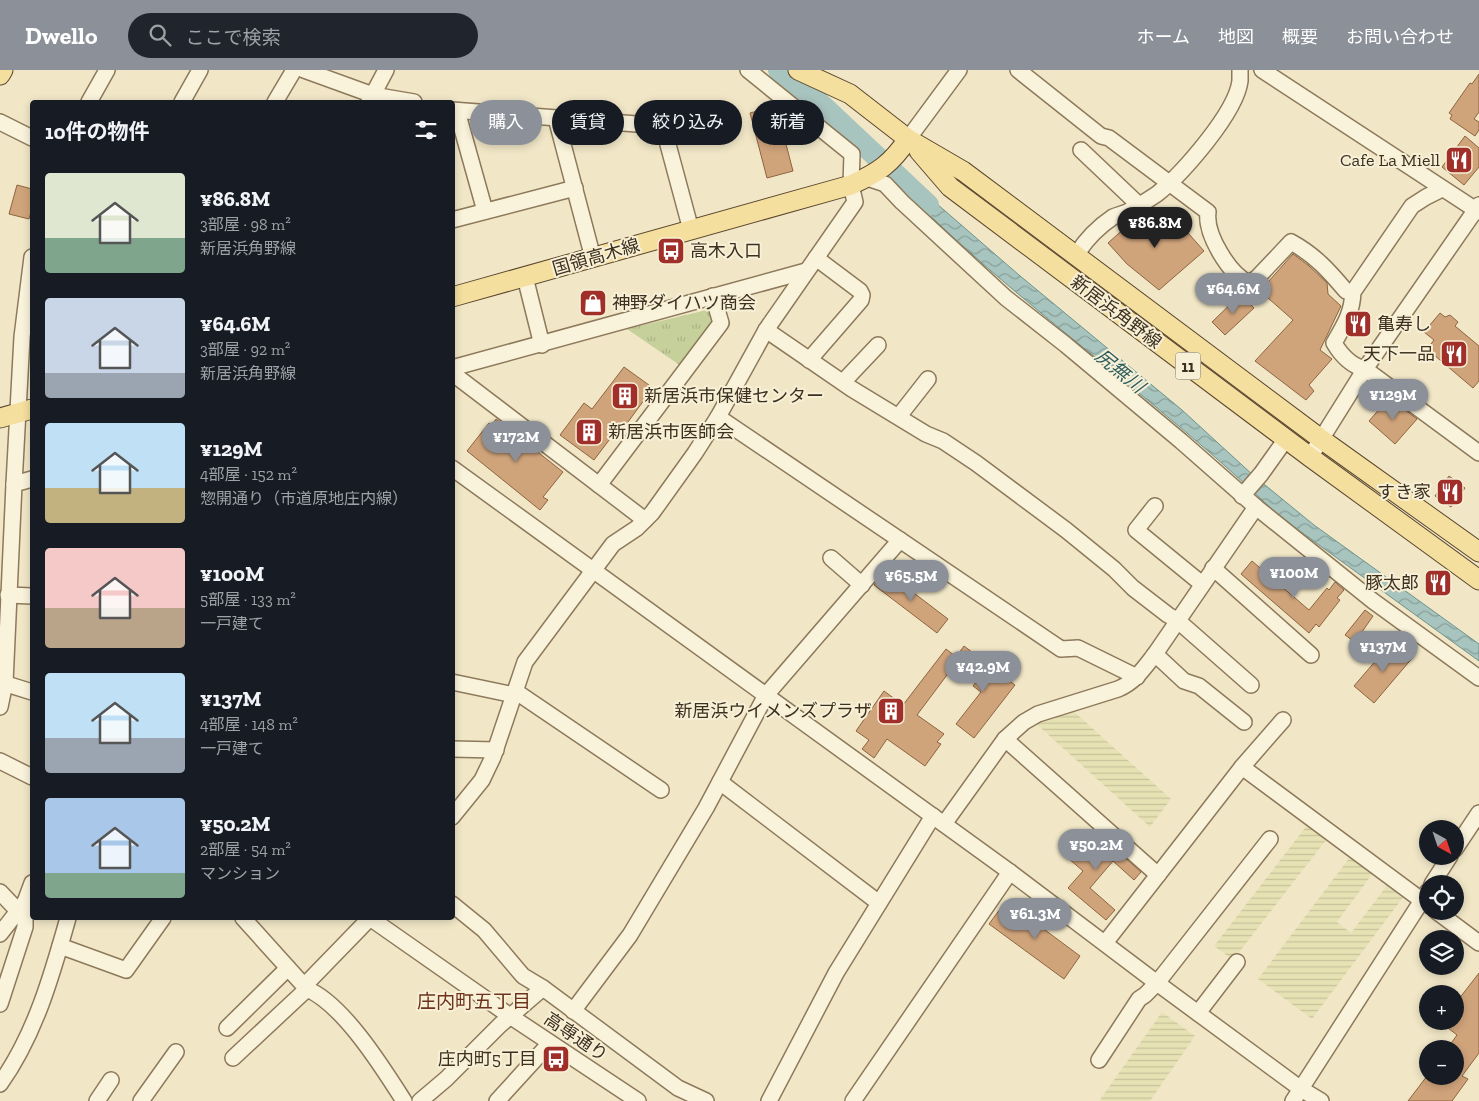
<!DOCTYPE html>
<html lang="ja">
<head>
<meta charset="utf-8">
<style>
	:root { --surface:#171b24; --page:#20242c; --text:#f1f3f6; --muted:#9ea1a6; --accent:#8c9099 }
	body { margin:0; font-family:"Zilla Slab","Noto Sans JP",serif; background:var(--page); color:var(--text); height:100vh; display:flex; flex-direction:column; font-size:19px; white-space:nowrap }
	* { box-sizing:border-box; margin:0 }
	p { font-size:16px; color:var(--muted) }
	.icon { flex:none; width:28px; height:28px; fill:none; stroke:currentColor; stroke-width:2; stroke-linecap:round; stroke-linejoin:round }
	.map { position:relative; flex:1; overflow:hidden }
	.side { position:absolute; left:30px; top:30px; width:425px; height:820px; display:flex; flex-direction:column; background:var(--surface); border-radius:5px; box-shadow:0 2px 8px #0003 }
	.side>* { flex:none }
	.top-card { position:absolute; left:470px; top:30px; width:475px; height:45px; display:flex; gap:10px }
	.needle { width:32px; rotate:140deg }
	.buttons { position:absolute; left:1419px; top:750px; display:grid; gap:10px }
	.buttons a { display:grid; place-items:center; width:45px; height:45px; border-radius:50%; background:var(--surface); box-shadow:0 2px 8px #0003; font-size:25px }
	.price { position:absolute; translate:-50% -42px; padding:0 11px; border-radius:18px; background:var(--accent); color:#fff; font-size:16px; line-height:32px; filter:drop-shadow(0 1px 2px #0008) }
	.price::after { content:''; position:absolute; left:50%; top:30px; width:15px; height:11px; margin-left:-8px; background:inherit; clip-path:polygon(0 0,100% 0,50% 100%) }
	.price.active { background:#222; color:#fff }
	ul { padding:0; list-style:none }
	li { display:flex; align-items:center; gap:15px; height:125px; padding:0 15px }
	li span { display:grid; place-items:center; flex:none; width:140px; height:100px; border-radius:5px; color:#555 }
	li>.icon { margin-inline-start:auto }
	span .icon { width:60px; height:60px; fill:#fffc; stroke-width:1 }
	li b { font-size:21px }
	h2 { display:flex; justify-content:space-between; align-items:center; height:60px; padding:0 15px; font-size:21px }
	.chip { padding:0 18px; border-radius:22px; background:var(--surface); box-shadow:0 2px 8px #0003; font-size:18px; line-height:45px }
	.chip.active { background:var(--accent); color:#fff }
	header { display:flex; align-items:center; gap:30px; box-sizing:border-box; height:70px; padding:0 25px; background:var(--accent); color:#fff }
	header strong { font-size:24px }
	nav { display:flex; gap:28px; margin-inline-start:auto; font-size:18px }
	.search { width:350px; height:45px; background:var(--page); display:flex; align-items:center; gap:12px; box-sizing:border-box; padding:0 18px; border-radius:28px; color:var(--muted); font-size:19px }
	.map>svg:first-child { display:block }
	.farmland { fill:url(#farmland-rules) }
	.grass { fill:url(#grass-tufts) }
	.water { fill:url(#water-waves); stroke:#6e938c }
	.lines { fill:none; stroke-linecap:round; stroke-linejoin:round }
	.river { stroke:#a8c4be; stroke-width:22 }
	.building { fill:#d0a47b; stroke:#8e643f }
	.minor-casing { stroke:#8d795b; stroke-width:18 }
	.major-casing { stroke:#5b472f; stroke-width:21 }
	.minor { stroke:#faf3db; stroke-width:15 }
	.major { stroke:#f4df9e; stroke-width:19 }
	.labels { text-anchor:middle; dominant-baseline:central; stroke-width:4; stroke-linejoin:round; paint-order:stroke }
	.shield { fill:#f7f0d7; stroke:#756a56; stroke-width:1 }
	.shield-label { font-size:16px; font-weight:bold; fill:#3d301f }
	.poi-label { font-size:18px; fill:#3d301f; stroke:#f7f0d7; text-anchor:end }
	.street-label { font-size:18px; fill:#3d301f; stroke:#f7f0d7 }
	.water-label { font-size:19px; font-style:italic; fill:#2e5d5d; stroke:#f7f0d7 }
	.neighbourhood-label { font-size:19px; fill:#6c321c; stroke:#f7f0d7 }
</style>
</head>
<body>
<header>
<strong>Dwello</strong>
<div class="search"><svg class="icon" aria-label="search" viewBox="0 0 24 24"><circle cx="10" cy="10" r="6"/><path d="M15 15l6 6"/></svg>ここで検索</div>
<nav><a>ホーム</a><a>地図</a><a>概要</a><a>お問い合わせ</a></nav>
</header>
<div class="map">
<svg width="1479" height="1031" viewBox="0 0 1479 1031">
	<defs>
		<pattern id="farmland-rules" width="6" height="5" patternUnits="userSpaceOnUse" patternTransform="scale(1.25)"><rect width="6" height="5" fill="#e7e2b4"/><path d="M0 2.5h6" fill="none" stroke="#c7c29a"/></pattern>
		<pattern id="grass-tufts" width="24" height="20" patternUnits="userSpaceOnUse" patternTransform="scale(1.25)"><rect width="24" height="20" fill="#c6d09a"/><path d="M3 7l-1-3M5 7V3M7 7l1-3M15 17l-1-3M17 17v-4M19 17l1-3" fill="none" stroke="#abb384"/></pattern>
		<pattern id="water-waves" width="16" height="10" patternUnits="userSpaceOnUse" patternTransform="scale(1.25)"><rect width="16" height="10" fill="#a8c4be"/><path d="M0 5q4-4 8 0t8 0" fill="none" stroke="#8aa09a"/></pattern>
	</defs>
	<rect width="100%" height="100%" fill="#f1e7c7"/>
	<g class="farmland">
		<polygon points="1070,638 1171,729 1150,757 1033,651"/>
		<polygon points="1308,754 1327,769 1233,890 1214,876"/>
		<polygon points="1350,787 1373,803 1337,852 1351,863 1388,814 1404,826 1312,949 1258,909"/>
		<polygon points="1162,942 1195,966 1150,1031 1099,1031"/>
	</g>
	<polygon class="grass" points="711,239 716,250 681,296 627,259"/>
	<path class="water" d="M 914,114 L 1019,205 L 1182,340 L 1254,406 L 1314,455 L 1479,574 L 1479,591 L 1279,446 C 1197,366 1105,297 1017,223 C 976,189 937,153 899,116 Z"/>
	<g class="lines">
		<polyline class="river" points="779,0 813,27 928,135"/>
	</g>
	<g class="building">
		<polygon points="1479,4 1479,42 1474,49 1479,52 1479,60 1475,66 1450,49 1452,45 1449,43 1470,13 1472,14"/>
		<polygon points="776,36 793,101 767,108 750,43"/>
		<polygon points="1465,66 1479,78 1479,97 1464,115 1442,97"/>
		<polygon points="17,115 32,119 32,138 29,149 9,144"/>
		<polygon points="1149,140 1170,164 1181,155 1204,181 1159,220 1127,194 1108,173 1136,148"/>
		<polygon points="1293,184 1308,195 1327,213 1328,224 1341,236 1320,280 1332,289 1309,315 1314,321 1306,330 1255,291 1293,250 1260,221"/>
		<polygon points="1241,224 1254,238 1225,265 1212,252"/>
		<polygon points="1440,243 1445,247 1450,245 1458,252 1455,256 1479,276 1479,311 1473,318 1427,279 1434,270 1424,262"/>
		<polygon points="624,297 653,318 625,356 622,353 594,390 560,365 584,333 592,339"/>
		<polygon points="1389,328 1417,349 1395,374 1369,351"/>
		<polygon points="496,349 563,402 543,427 548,430 540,440 467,381 489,353 492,355"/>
		<polygon points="1449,406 1465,418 1451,437 1435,426"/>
		<polygon points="1252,491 1309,540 1327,518 1329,520 1335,512 1344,520 1337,528 1340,530 1319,557 1316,554 1309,563 1241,504"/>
		<polygon points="885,501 948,549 937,563 874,515"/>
		<polygon points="1365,540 1373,546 1355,572 1345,565"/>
		<polygon points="1390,574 1400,583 1404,578 1414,586 1374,633 1354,616"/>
		<polygon points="964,576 1015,615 974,668 956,654 981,622 973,616 981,606 956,587"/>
		<polygon points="946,579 959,589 917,645 944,664 937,672 941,674 925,696 887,669 874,688 862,679 869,670 856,661 884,621 903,635"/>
		<polygon points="1097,763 1141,802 1134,810 1113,791 1090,818 1115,840 1106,850 1068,818 1083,801 1061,782 1071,771 1082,780"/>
		<polygon points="1006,831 1080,886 1064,909 989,854"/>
		<polygon points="1479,903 1479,983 1462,1006 1468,1009 1452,1031 1408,1031 1427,1006 1455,1006 1455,979 1447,979 1457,965 1439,951 1455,951 1455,934"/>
	</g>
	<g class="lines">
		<g class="minor-casing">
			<g id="minor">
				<polyline points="304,0 373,25 414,32"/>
				<path d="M 1018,0 L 1101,66 L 1109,68 L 1208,142 C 1205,164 1229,204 1249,213 L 1257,208 L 1291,172 C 1315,185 1329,201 1346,221 L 1353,222"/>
				<polyline points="1262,0 1479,142"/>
				<polyline points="89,32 107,0"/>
				<polyline points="182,32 200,0"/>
				<polyline points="275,32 294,0"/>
				<polyline points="369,32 386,0"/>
				<polyline points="452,40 663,56 691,160"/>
				<polyline points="457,41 485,141"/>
				<polyline points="556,48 593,188"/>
				<polyline points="0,52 32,68"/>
				<polyline points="908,69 959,0"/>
				<polyline points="1081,80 1139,135"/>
				<polyline points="867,108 885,114 902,132 1006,228 1066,275 1181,371 1256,437 1373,531 1479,608"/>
				<path d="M 1442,119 L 1426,127 L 1412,136 L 1353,222 C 1352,244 1344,255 1334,273 C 1341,285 1352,296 1365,299 L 1479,383"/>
				<polyline points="452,150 575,118"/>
				<path d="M 1076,185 C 1085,171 1098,157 1113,147 C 1117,145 1123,144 1127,142 C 1137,137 1148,130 1157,124 C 1182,104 1236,43 1240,11 C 1240,8 1240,4 1240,0"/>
				<polyline points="525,207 542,275"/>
				<polyline points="766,260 852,319 926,364 943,371 976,393 1066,460 1114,499 1133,518 1168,545 1177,550 1251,615"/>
				<polyline points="809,290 861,230 862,225 860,221 816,188"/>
				<polyline points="452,298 806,201"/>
				<polyline points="452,303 645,450"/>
				<polyline points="843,312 878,275"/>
				<polyline points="899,346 928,309"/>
				<polyline points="718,347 900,470"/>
				<polyline points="1310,387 1365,299 1479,135"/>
				<polyline points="452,398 1010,802 1157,913 1301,1019 1321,1031"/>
				<polyline points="14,414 22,267 32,187"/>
				<polyline points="599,415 721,253 713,226"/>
				<polyline points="1242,426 1261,404 1286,369"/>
				<polyline points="1155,436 1136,460 1202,514"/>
				<polyline points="831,488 862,515"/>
				<polyline points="1213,498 1311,585"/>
				<polyline points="8,525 32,526"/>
				<polyline points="1155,584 1184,611 1199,616 1244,652"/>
				<polyline points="0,612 32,622"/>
				<polyline points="452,612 514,625"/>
				<polyline points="515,621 661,720"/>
				<polyline points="0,637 5,613 14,414 32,409"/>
				<polyline points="1005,669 1158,805"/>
				<polyline points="452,679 496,680"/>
				<polyline points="0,691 32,707"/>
				<polyline points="1242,697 1283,650"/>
				<polyline points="720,712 879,833"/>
				<polyline points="452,747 482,710 493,687 525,592 613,474 637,458 652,443 695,383 718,347 766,260 855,132 851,115 852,84 748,0"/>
				<path d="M 944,754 L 1005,669 L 1024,652 L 1038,644 L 1118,619 C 1135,612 1144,598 1155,584 L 1256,437"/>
				<polyline points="1455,779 1479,743"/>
				<polyline points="1432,814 1450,786"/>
				<polyline points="0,822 18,841"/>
				<polyline points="452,834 484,860 523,906 543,918"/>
				<polyline points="1436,841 1479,873"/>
				<path d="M 243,848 L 307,919 C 343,934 383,998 404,1031"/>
				<polyline points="370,848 510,946 638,1031"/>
				<polyline points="0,864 25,832"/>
				<polyline points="1105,873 1242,697 1428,835"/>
				<polyline points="60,876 126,900 163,848"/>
				<polyline points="304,916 370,848"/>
				<polyline points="0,934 25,857 25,832 32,813"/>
				<polyline points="573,941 630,865 706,738 766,625 900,470 1061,579 1078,578 1137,607"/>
				<polyline points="1198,943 1237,892"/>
				<polyline points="227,958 288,898"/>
				<polyline points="233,988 307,919"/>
				<polyline points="1099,990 1139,929 1145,925 1157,913 1270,769"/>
				<path d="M 0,1014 C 35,965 52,905 68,848"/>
				<polyline points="97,1031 111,1010"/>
				<polyline points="141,1031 176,982"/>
				<polyline points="420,1031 446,1009 500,955 543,918 678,1018 706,1031"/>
				<polyline points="497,1031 550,973"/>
				<polyline points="769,1031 836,903 933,746"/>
				<polyline points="853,1031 1010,802"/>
				<polyline points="1293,1031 1428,821"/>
			</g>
		</g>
		<g class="major-casing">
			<g id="major">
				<polyline points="798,0 850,24 908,69 963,101 1321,369 1479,482"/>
				<polyline points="0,5 3,0"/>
				<polyline points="919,81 950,117 1310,387 1479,510"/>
				<path d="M 452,227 L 851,115 C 879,102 891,94 908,69"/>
				<polyline points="0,348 32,339"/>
			</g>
		</g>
		<use href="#minor" class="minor"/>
		<use href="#major" class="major"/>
	</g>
	<defs>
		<g id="restaurant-square" transform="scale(1.4375)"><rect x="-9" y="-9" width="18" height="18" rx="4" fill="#9f2f28" stroke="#f7f0d7"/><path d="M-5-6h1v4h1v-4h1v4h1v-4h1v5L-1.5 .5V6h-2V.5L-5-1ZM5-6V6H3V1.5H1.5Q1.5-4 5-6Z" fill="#fff"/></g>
		<g id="bus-square" transform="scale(1.4375)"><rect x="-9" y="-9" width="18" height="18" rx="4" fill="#9f2f28" stroke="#f7f0d7"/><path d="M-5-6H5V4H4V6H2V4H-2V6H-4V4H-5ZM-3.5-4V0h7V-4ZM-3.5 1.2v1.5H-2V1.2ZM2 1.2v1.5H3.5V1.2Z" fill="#fff"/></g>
		<g id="shop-square" transform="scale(1.4375)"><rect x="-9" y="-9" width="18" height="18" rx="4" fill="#9f2f28" stroke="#f7f0d7"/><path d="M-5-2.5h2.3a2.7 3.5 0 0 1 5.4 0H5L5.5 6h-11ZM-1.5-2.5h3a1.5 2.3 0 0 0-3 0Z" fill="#fff"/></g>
		<g id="building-square" transform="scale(1.4375)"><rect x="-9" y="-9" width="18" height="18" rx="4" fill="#9f2f28" stroke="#f7f0d7"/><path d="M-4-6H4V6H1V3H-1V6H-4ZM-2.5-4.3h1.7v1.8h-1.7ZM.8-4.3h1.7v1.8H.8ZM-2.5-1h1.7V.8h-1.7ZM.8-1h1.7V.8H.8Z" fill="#fff"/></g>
	</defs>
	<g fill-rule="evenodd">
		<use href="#restaurant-square" x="1459" y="90"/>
		<use href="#bus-square" x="671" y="181"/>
		<use href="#shop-square" x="593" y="233"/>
		<use href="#restaurant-square" x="1358" y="254"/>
		<use href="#restaurant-square" x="1454" y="284"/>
		<use href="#building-square" x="625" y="326"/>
		<use href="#building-square" x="589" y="362"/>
		<use href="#restaurant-square" x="1450" y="422"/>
		<use href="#restaurant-square" x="1438" y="513"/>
		<use href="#building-square" x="891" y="641"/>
		<use href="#bus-square" x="556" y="989"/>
	</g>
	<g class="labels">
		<rect class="shield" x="1175.5" y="282.5" width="25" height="27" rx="4"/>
		<g class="shield-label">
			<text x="1188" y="296">11</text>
		</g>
		<g class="poi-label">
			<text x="1440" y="90">Cafe La Miell</text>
			<text x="690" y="181" text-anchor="start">高木入口</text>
			<text x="612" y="233" text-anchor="start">神野ダイハツ商会</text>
			<text x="1377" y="254" text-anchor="start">亀寿し</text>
			<text x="1435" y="284">天下一品</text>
			<text x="644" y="326" text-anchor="start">新居浜市保健センター</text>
			<text x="608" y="362" text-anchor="start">新居浜市医師会</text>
			<text x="1431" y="422">すき家</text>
			<text x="1419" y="513">豚太郎</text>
			<text x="872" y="641">新居浜ウイメンズプラザ</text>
			<text x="537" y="989">庄内町5丁目</text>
		</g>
		<g class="street-label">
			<text transform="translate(596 187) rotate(-16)">国領高木線</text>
			<text transform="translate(1116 242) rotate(37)">新居浜角野線</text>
			<text transform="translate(576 967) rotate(34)">高専通り</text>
		</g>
		<g class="water-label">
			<text transform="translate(1120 301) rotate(39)">尻無川</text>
		</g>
		<g class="neighbourhood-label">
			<text x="474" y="931">庄内町五丁目</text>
		</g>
	</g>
</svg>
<div class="buttons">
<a><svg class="needle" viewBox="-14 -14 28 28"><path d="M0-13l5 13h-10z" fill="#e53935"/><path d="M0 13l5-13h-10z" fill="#9ea1a6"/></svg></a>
<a><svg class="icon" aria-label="locate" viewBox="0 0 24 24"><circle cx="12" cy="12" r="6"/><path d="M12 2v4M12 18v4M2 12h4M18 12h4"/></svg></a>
<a><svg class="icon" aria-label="layers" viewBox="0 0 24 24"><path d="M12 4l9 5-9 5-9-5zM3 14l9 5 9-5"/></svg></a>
<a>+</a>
<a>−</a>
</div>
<b class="price active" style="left:1155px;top:179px">¥86.8M</b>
<b class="price" style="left:1233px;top:245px">¥64.6M</b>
<b class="price" style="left:1393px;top:351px">¥129M</b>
<b class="price" style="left:516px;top:393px">¥172M</b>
<b class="price" style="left:1294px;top:529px">¥100M</b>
<b class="price" style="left:911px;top:532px">¥65.5M</b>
<b class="price" style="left:1383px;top:603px">¥137M</b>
<b class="price" style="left:983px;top:623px">¥42.9M</b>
<b class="price" style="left:1096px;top:801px">¥50.2M</b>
<b class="price" style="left:1035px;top:870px">¥61.3M</b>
<div class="top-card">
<a class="chip active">購入</a>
<a class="chip">賃貸</a>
<a class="chip">絞り込み</a>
<a class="chip">新着</a>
</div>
<section class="side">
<h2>10件の物件<svg class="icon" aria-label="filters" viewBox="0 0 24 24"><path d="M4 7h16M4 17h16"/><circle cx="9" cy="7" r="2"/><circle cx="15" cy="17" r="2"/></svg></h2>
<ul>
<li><span style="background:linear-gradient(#dfe7d0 65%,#7fa58c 0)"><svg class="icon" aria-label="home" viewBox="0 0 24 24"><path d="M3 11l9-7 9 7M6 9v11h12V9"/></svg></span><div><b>¥86.8M</b><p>3部屋 · 98 m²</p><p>新居浜角野線</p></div></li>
<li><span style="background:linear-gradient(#c9d6e8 75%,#9aa5b1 0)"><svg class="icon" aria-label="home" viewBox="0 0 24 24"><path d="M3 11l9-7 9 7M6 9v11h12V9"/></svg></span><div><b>¥64.6M</b><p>3部屋 · 92 m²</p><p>新居浜角野線</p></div></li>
<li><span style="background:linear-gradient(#bfe0f5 65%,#c2b280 0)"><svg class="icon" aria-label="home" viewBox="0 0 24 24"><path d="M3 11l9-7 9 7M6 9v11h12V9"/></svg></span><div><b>¥129M</b><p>4部屋 · 152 m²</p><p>惣開通り（市道原地庄内線）</p></div></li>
<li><span style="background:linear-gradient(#f6c9c9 60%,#b9a48a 0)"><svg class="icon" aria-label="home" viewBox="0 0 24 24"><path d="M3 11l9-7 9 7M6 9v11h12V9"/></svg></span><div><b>¥100M</b><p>5部屋 · 133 m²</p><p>一戸建て</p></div></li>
<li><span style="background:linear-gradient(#bfe0f5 65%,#9aa5b1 0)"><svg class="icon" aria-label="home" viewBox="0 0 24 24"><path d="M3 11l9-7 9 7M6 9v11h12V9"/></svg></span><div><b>¥137M</b><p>4部屋 · 148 m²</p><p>一戸建て</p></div></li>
<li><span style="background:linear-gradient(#a9c7e8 75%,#7fa58c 0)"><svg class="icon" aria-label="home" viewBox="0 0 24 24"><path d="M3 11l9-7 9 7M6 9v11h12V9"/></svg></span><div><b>¥50.2M</b><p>2部屋 · 54 m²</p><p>マンション</p></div></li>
</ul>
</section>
</div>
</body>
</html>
